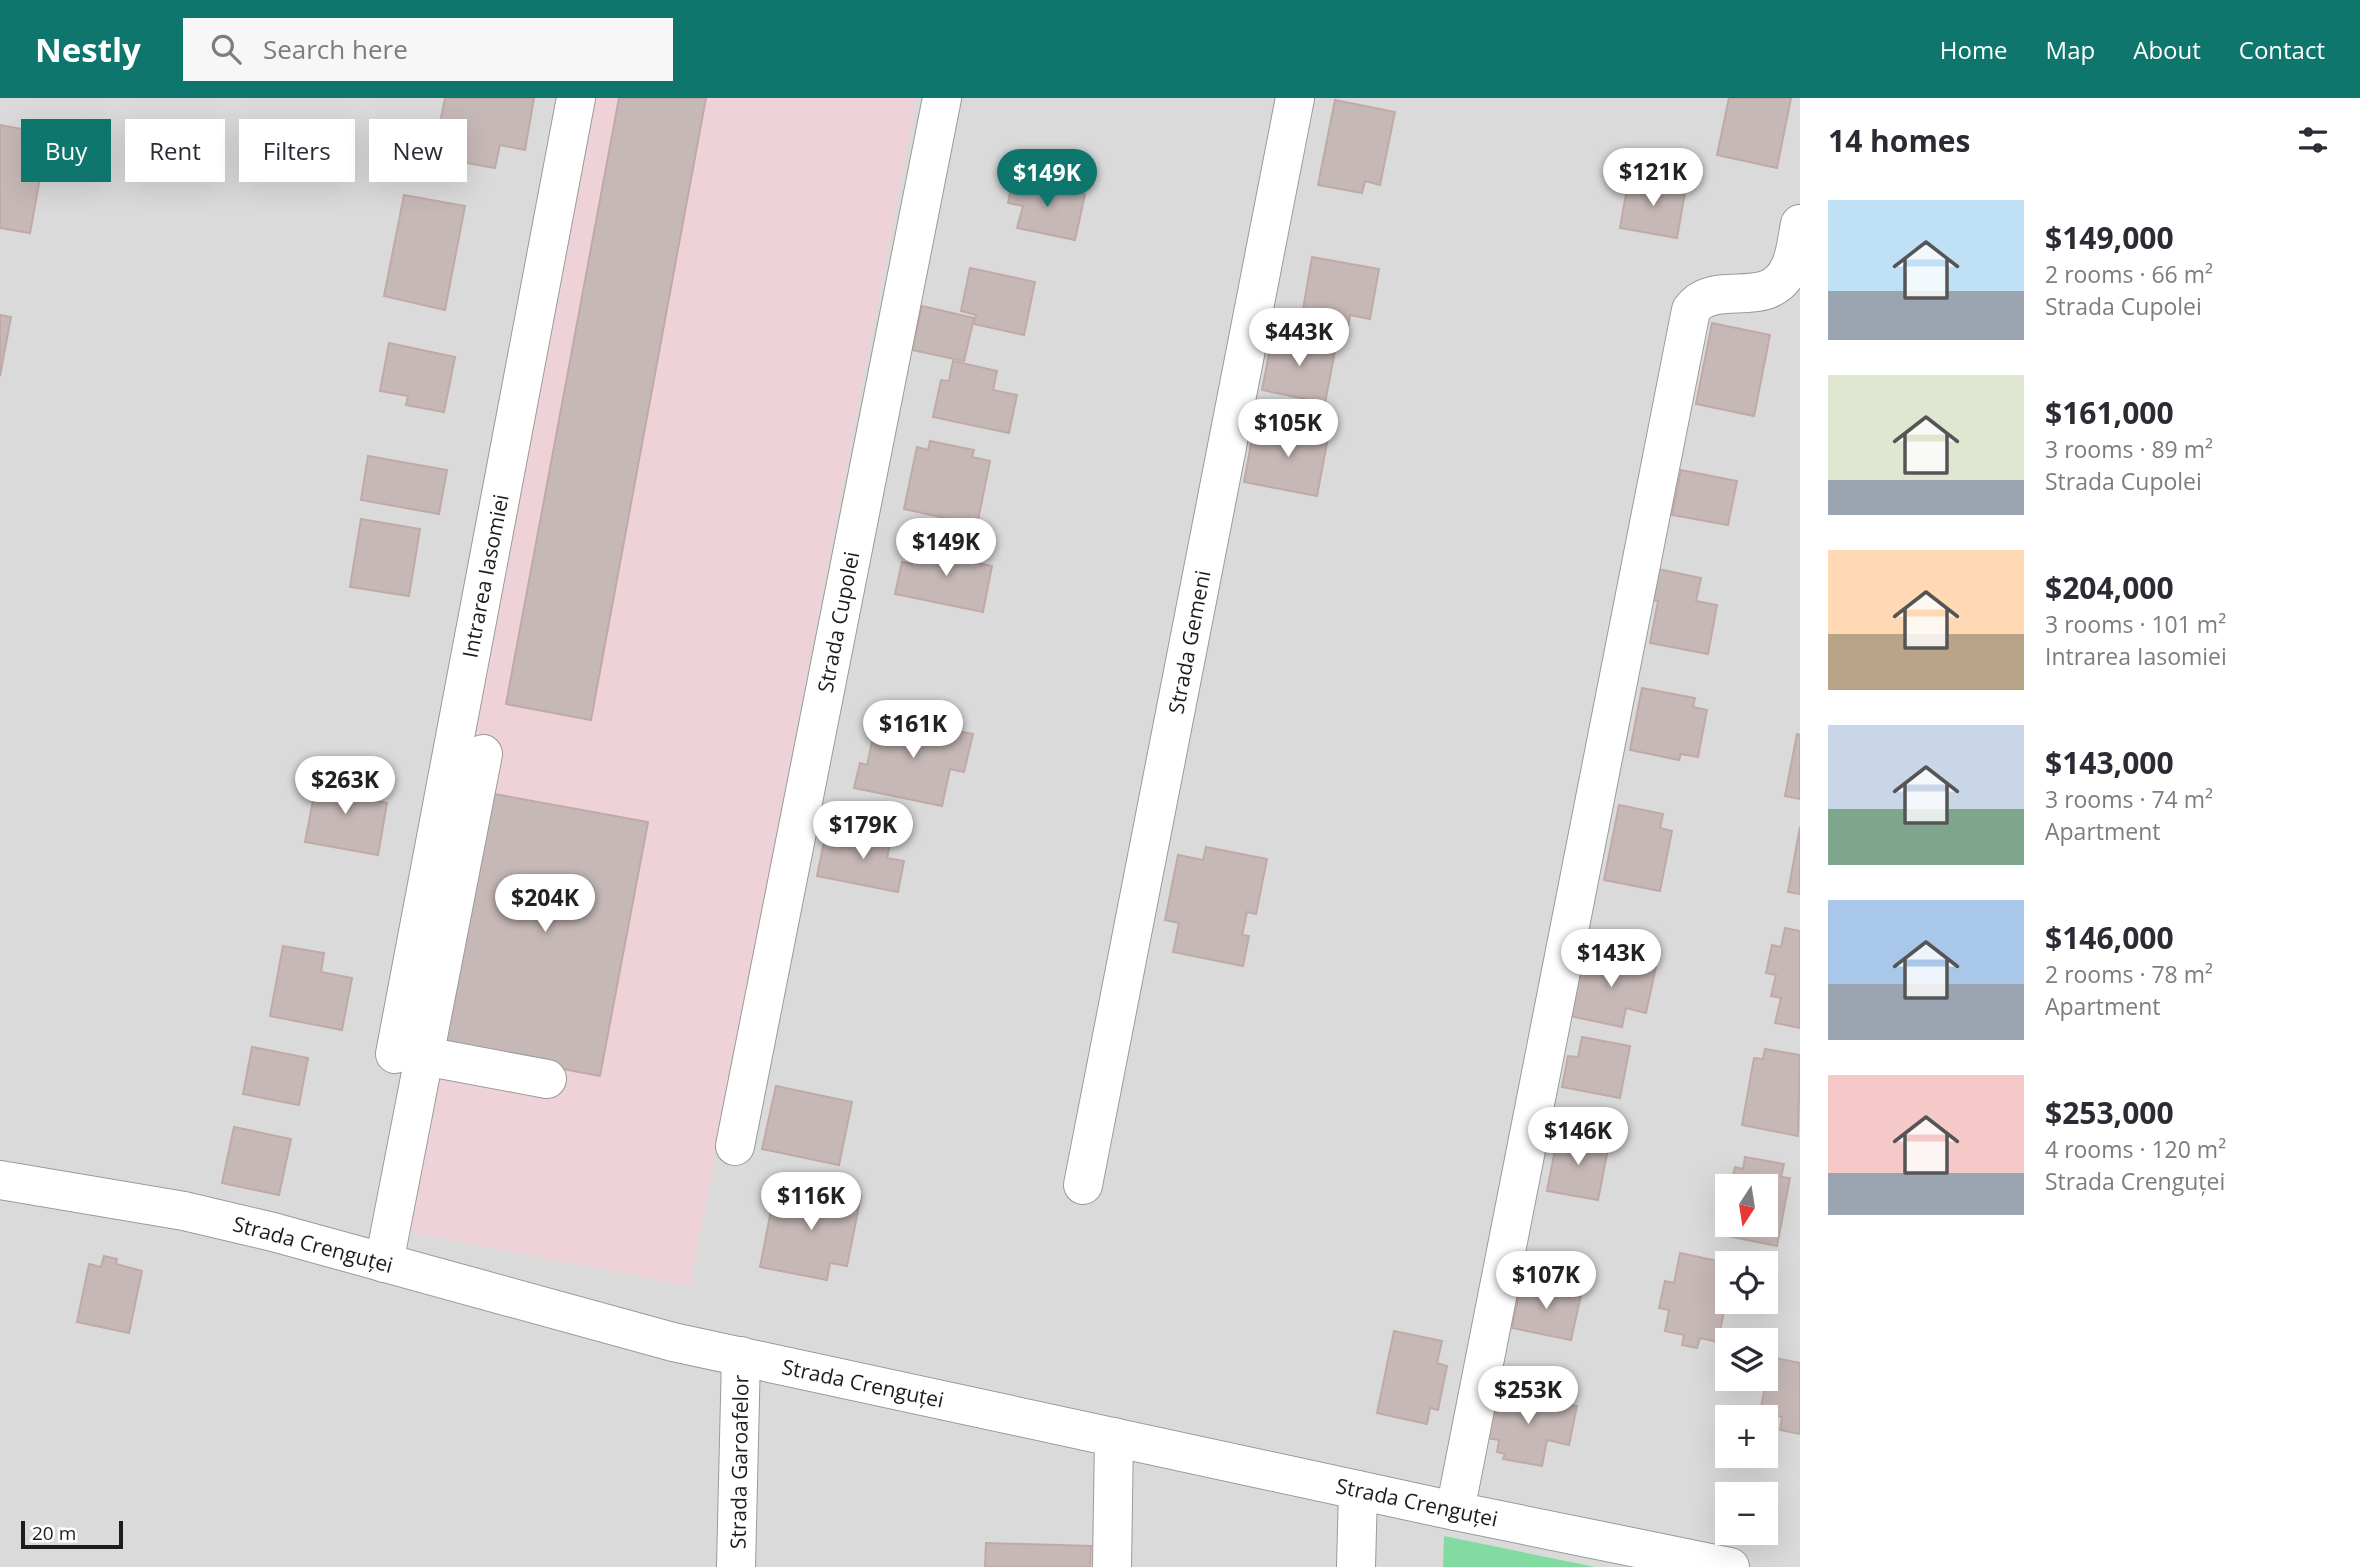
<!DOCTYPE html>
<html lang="en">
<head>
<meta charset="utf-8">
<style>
	:root { --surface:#fff; --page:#f7f7f7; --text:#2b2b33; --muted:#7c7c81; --accent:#0f766e }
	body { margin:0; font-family:"Open Sans",sans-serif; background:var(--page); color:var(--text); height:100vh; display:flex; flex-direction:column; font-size:26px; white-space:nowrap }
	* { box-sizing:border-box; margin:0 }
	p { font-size:23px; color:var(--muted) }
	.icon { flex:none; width:38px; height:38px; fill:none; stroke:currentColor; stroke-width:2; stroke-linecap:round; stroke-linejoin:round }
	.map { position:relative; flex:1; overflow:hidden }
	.details { display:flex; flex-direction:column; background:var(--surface); width:560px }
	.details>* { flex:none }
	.banner { position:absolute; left:21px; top:21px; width:665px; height:63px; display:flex; gap:14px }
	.needle { width:46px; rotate:192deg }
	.controls { position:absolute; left:1715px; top:1076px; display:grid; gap:14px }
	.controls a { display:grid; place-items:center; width:63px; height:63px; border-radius:0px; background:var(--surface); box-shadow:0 7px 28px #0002; font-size:35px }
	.scale { position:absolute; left:21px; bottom:18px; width:102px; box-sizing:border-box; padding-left:7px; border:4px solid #1d1d1d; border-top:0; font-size:19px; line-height:24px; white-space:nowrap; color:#1d1d1d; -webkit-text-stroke:5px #fff; paint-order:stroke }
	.price { position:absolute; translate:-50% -60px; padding:0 16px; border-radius:24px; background:#fff; color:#222; font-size:23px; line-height:46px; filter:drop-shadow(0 2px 4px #0008) }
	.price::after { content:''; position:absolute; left:50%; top:42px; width:21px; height:16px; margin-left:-10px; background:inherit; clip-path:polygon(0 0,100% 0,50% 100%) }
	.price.on { background:var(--accent); color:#fff }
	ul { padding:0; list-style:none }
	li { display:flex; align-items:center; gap:21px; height:175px; padding:0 28px }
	li span { display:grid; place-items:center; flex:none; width:196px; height:140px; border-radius:0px; color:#555 }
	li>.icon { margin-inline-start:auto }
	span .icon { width:84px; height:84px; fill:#fffc; stroke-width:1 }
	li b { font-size:30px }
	h2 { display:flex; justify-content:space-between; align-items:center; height:84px; padding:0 28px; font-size:30px }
	.pill { padding:0 24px; border-radius:0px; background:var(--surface); box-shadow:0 7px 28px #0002; font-size:24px; line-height:63px }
	.pill.on { background:var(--accent); color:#fff }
	header { display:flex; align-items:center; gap:42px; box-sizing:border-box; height:98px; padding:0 35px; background:var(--accent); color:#fff }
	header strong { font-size:33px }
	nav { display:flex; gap:38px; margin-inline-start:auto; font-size:24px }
	.search { width:490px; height:63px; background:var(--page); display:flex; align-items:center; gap:18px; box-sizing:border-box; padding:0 24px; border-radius:0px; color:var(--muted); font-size:26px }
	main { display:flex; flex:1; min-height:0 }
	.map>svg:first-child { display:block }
	.residential { fill:#dbdada; fill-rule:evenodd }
	.commercial { fill:#efd2d8 }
	.pitch { fill:#82dca2 }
	.building { fill:#c6b8b6; stroke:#bfaaa6; stroke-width:2 }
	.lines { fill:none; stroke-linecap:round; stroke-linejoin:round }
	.minor-casing { stroke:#9a9a9a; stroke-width:40 }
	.minor { stroke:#fff; stroke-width:38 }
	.labels { text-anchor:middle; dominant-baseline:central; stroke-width:6; stroke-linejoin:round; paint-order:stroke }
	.street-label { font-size:21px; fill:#1d1d1d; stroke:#fff }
</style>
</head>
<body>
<header>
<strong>Nestly</strong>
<div class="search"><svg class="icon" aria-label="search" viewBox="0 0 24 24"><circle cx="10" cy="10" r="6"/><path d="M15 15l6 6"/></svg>Search here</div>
<nav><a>Home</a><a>Map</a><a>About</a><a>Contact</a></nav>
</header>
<main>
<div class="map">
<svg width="1800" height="1469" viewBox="0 0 1800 1469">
	<rect width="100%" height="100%" fill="#eee7e3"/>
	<path class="residential" d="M 0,0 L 1800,0 L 1800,1469 L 0,1469 ZM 1727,1088 L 1766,1088 L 1766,1127 L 1727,1127 ZM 1727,1166 L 1766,1166 L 1766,1204 L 1727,1204 ZM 1727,1242 L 1766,1242 L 1766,1281 L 1727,1281 ZM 1727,1320 L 1766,1320 L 1766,1358 L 1727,1358 ZM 1727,1396 L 1766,1396 L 1766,1435 L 1727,1435 Z"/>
	<polygon class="commercial" points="593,0 917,0 690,1188 377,1128"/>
	<polygon class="pitch" points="1444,1438 1595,1469 1443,1469"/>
	<g class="building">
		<polygon points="445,0 534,0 525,52 500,47 495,70 433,59"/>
		<polygon points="619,0 706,0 591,622 506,606"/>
		<polygon points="1729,0 1791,0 1777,70 1717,57"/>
		<polygon points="1335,2 1395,14 1380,87 1365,83 1362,95 1318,87"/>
		<polygon points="0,27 48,36 30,135 0,130"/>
		<polygon points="1629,79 1686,89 1677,140 1620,130"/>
		<polygon points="1013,80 1085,96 1075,142 1017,130 1023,108 1008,105"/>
		<polygon points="404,97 465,108 445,212 384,198"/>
		<polygon points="1312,159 1379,171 1370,221 1350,217 1347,237 1300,229"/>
		<polygon points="970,170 1035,184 1024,237 974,226 976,217 961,213"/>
		<polygon points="922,208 974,220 964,263 912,252"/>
		<polygon points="0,217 11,219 0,278"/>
		<polygon points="1712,225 1770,237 1754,318 1696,306"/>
		<polygon points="1273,236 1336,248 1325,305 1262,292"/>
		<polygon points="389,245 455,259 444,314 406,307 408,298 380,293"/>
		<polygon points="953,263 997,273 993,292 1017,297 1009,335 933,319 941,282 949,283"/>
		<polygon points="1272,324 1329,334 1317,398 1244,384 1252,341 1269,344"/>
		<polygon points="930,343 974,352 972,359 990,363 977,427 904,411 917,349 928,352"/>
		<polygon points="368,358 447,372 439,416 361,402"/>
		<polygon points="1681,372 1737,383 1728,427 1672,417"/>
		<polygon points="361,421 420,431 409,498 350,489"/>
		<polygon points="935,444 975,452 972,464 992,468 983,514 895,496 902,464 912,466 916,450 933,453"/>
		<polygon points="1658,471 1701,480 1696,503 1717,507 1708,556 1650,545 1658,503 1652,502"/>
		<polygon points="1642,590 1695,600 1693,609 1707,612 1698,659 1681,656 1679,662 1630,652"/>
		<polygon points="878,617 973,636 964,674 950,671 942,708 854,690 860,665 867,667"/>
		<polygon points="1797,636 1800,637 1800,701 1785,698"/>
		<polygon points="319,672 360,680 356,699 387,705 378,757 305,744"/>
		<polygon points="489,695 648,724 600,978 442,948"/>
		<polygon points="1619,707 1663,716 1660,730 1672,733 1660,793 1604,782"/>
		<polygon points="854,728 892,736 887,760 904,763 898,794 817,778 824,744 850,750"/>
		<polygon points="1800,729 1800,796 1788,794"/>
		<polygon points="1206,749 1267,761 1256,816 1247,814 1242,837 1249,838 1243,868 1173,854 1179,825 1165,822 1178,757 1203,762"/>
		<polygon points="1785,830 1800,833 1800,930 1775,925 1781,900 1771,898 1776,877 1766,875 1772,847 1781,849"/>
		<polygon points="283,848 324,855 321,874 352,880 342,932 270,918"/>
		<polygon points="1584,853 1656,869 1646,915 1626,910 1622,929 1570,918"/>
		<polygon points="1582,939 1630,948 1620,1000 1562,989 1568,958 1578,959"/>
		<polygon points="252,949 308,960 299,1007 243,996"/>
		<polygon points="1765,951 1800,957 1798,1038 1742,1027 1754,960 1763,961"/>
		<polygon points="776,988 852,1004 839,1067 762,1051"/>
		<polygon points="234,1029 291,1041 279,1097 222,1085"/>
		<polygon points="1558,1036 1609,1046 1598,1102 1547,1093"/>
		<polygon points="1745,1059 1784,1066 1781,1079 1790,1080 1777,1148 1722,1137 1727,1109 1727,1127 1766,1127 1766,1088 1731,1088 1735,1069 1743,1071"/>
		<polygon points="801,1086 861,1098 847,1168 830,1165 827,1182 760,1169 774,1097 797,1102"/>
		<polygon points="1680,1155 1732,1166 1727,1166 1727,1198 1718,1244 1700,1240 1697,1250 1682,1247 1684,1237 1665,1233 1669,1212 1659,1210 1665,1183 1674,1185"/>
		<polygon points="104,1158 117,1161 116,1166 142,1173 129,1235 77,1224 89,1166 101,1169"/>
		<polygon points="1521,1185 1581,1197 1571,1242 1512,1230"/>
		<polygon points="1394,1233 1442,1243 1437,1265 1447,1268 1438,1312 1430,1310 1427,1326 1377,1315"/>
		<polygon points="1771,1259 1800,1265 1800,1336 1780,1332 1782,1319 1760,1314"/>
		<polygon points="1494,1292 1577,1308 1569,1347 1547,1342 1542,1368 1503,1361 1505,1356 1497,1354 1499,1342 1485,1340"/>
		<polygon points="986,1445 1091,1448 1090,1469 985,1469"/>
	</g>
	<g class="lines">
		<g class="minor-casing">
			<g id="minor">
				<polyline points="395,956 576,0"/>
				<polyline points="424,958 547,981"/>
				<polyline points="735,1048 942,0"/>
				<polyline points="0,1082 184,1113 273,1134 673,1244 1455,1413 1730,1469"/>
				<polyline points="1083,1087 1295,0"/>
				<polyline points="384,1165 483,656"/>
				<path d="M 1455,1413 L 1691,212 C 1715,178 1769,216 1790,169 C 1796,156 1797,140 1800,126"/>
				<polyline points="736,1469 741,1258"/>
				<polyline points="1112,1469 1114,1339"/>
				<polyline points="1356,1469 1358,1392"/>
			</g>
		</g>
		<use href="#minor" class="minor"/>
	</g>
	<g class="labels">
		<g class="street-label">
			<text transform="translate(485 478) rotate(-79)">Intrarea Iasomiei</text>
			<text transform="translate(838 524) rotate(-79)">Strada Cupolei</text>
			<text transform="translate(1189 544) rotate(-79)">Strada Gemeni</text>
			<text transform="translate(313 1146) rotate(15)">Strada Crenguței</text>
			<text transform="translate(863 1285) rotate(12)">Strada Crenguței</text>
			<text transform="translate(739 1364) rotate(-89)">Strada Garoafelor</text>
			<text transform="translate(1417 1404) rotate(12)">Strada Crenguței</text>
		</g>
	</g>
</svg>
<div class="controls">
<a><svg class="needle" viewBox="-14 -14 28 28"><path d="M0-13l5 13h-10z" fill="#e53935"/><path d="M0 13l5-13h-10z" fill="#7c7c81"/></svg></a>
<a><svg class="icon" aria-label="locate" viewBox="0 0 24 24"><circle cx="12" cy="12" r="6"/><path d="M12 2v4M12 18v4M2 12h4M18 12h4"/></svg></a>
<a><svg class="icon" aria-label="layers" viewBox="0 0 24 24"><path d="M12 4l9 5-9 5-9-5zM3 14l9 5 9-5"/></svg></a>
<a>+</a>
<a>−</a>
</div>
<div class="scale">20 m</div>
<b class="price" style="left:1653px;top:110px">$121K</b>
<b class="price on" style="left:1047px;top:111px">$149K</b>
<b class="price" style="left:1299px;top:270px">$443K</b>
<b class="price" style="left:1288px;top:361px">$105K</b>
<b class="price" style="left:946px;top:480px">$149K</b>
<b class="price" style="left:913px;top:662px">$161K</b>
<b class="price" style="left:345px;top:718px">$263K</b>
<b class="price" style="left:863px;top:763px">$179K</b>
<b class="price" style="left:545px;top:836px">$204K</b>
<b class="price" style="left:1611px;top:891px">$143K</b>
<b class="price" style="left:1578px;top:1069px">$146K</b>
<b class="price" style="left:811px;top:1134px">$116K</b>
<b class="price" style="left:1546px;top:1213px">$107K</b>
<b class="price" style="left:1528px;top:1328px">$253K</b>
<div class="banner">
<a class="pill on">Buy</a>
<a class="pill">Rent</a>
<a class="pill">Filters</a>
<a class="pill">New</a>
</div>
</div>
<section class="details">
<h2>14 homes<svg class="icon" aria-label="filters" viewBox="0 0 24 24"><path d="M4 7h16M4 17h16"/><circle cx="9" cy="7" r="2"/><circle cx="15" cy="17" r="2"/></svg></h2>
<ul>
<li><span style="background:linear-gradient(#bfe0f5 65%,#9aa5b1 0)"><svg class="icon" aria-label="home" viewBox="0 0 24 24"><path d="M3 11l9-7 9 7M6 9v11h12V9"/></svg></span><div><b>$149,000</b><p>2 rooms · 66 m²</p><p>Strada Cupolei</p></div></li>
<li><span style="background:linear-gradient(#dfe7d0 75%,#9aa5b1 0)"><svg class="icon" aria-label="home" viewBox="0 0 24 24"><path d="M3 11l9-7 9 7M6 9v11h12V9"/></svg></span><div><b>$161,000</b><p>3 rooms · 89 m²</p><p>Strada Cupolei</p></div></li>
<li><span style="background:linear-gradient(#ffd9b3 60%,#b9a48a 0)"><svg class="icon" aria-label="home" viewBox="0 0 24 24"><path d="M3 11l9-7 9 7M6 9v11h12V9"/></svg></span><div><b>$204,000</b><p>3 rooms · 101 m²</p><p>Intrarea Iasomiei</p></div></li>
<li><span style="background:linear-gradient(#c9d6e8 60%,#7fa58c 0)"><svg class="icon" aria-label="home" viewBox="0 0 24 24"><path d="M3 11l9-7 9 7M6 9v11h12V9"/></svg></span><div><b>$143,000</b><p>3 rooms · 74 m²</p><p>Apartment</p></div></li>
<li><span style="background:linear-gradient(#a9c7e8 60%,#9aa5b1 0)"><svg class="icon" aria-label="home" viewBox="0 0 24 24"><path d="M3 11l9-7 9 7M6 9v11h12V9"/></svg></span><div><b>$146,000</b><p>2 rooms · 78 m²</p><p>Apartment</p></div></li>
<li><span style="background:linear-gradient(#f6c9c9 70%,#9aa5b1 0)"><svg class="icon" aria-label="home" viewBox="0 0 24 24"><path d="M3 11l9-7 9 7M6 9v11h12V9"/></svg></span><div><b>$253,000</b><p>4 rooms · 120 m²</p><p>Strada Crenguței</p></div></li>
</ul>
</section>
</main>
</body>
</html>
